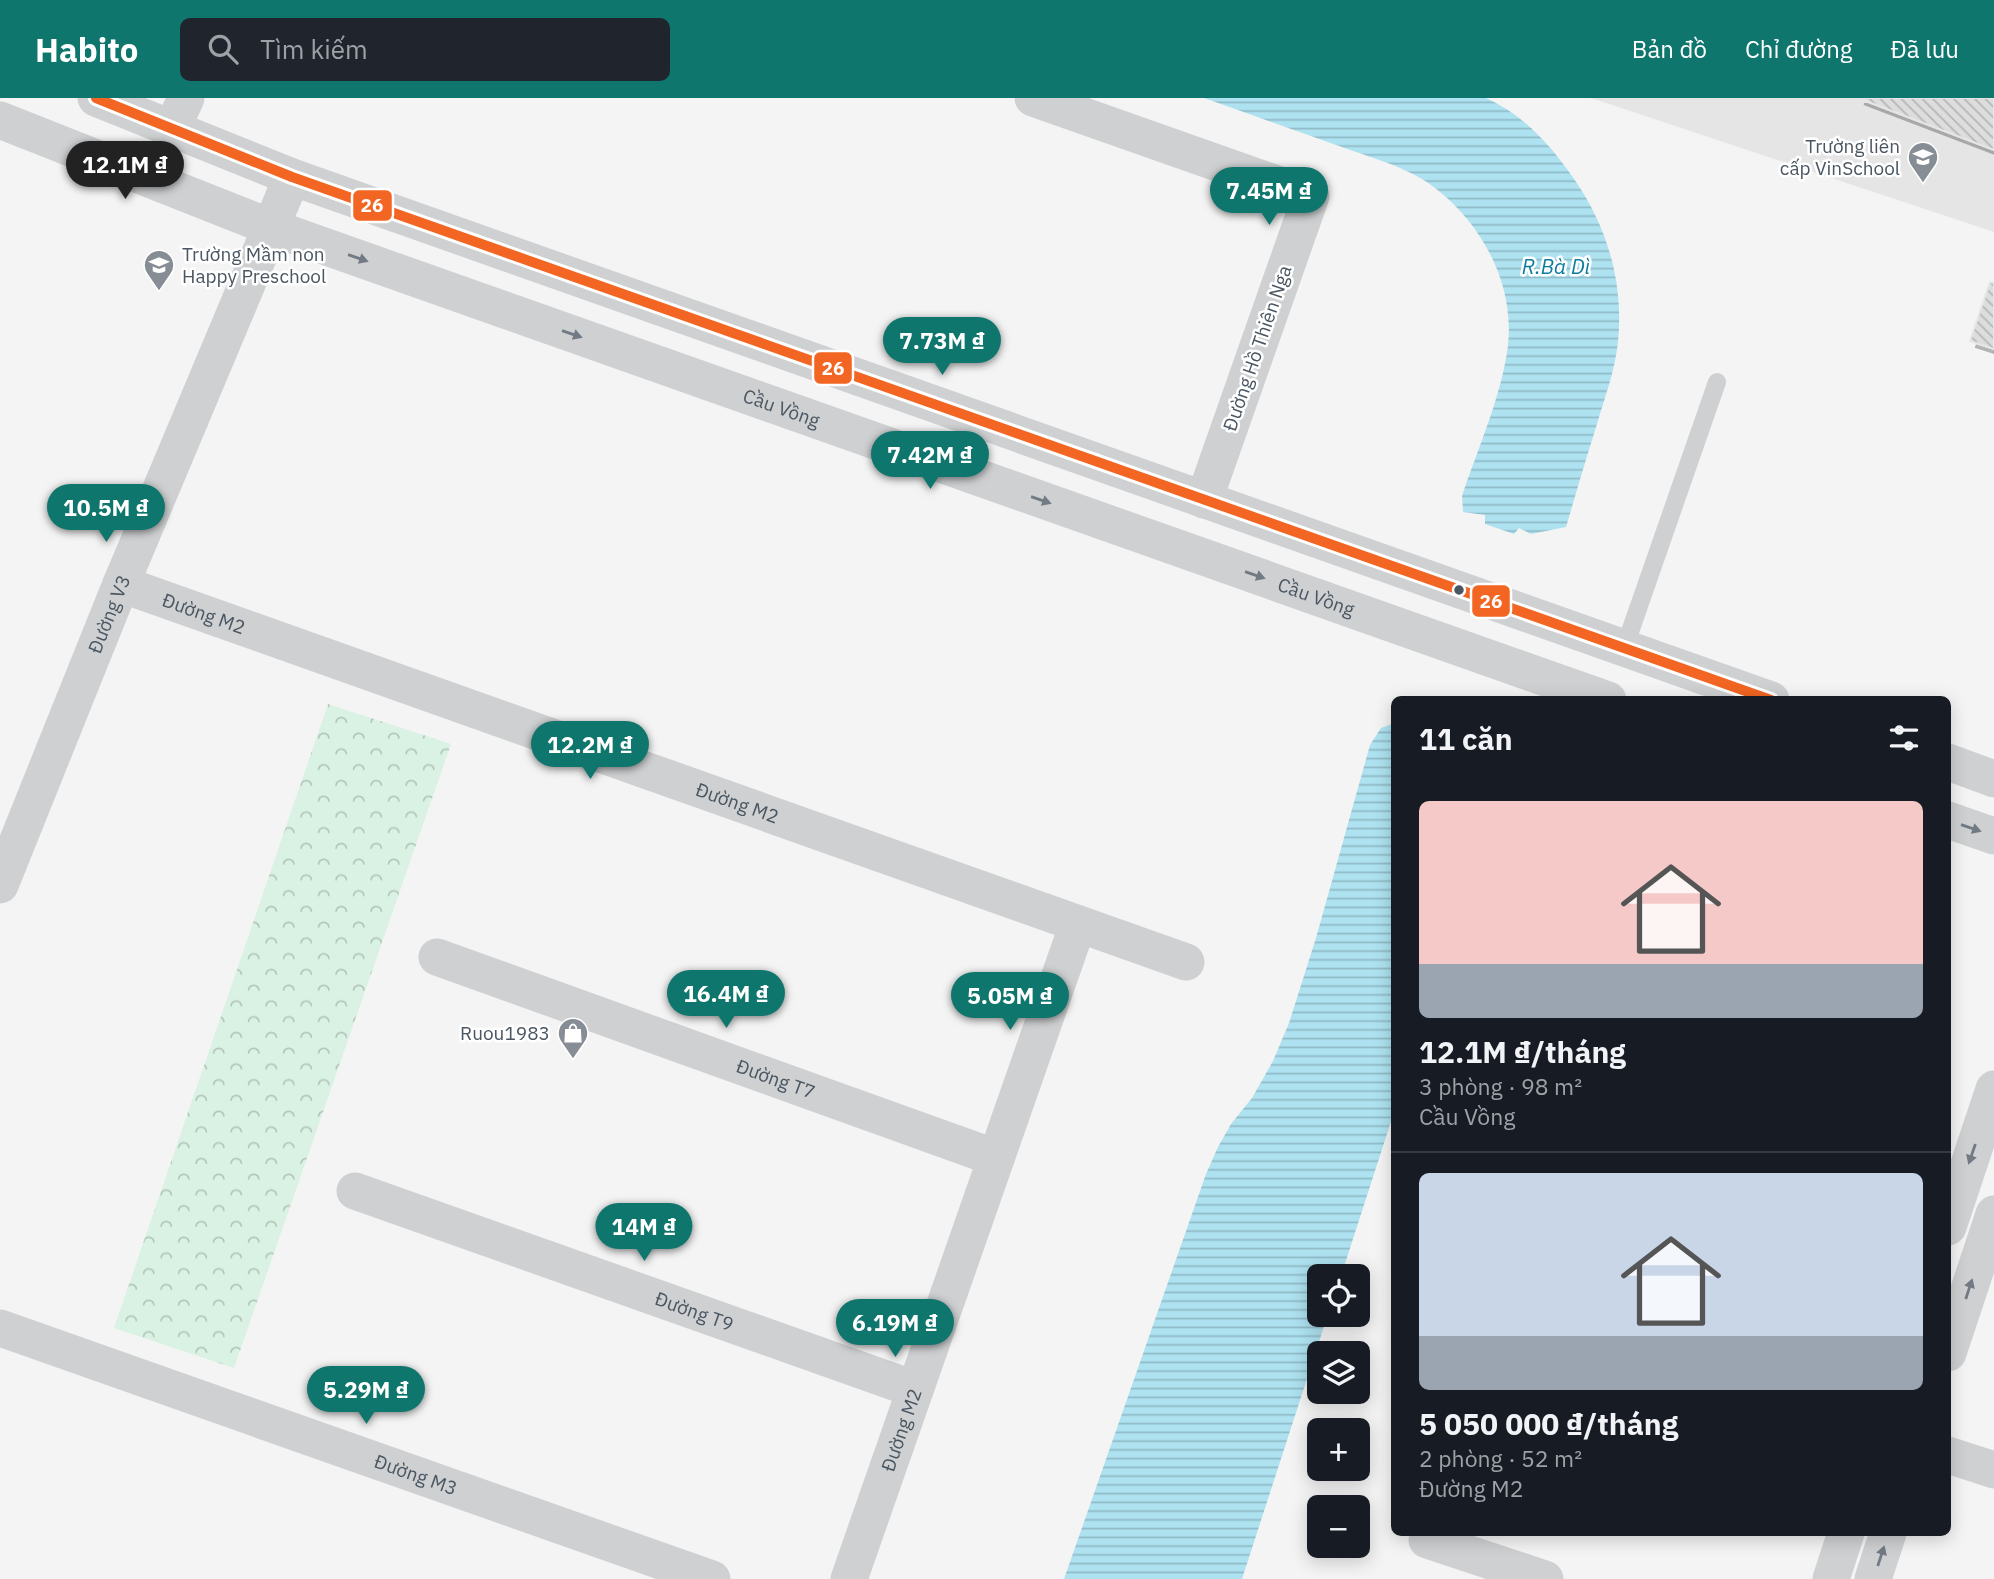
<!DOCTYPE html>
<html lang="vi">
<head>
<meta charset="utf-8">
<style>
	:root { --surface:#171b24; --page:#20242c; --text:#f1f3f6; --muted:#9ea1a6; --line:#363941; --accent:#0f766e }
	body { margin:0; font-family:"IBM Plex Sans",sans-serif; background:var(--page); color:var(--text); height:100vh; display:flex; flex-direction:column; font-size:26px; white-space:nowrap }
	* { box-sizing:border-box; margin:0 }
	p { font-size:23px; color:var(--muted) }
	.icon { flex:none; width:38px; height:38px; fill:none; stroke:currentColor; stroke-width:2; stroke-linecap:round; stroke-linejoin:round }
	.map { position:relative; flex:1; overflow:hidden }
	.side { position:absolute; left:1391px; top:598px; width:560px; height:840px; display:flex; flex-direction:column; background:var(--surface); border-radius:10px; box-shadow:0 4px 18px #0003 }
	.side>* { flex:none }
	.fabs { position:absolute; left:1307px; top:1166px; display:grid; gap:14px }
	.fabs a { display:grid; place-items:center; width:63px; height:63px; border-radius:10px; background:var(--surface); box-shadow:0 4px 18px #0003; font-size:35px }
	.price { position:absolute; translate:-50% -60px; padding:0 16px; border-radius:24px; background:var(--accent); color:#fff; font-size:23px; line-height:46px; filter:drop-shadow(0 2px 4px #0008) }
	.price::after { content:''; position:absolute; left:50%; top:42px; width:21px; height:16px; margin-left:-10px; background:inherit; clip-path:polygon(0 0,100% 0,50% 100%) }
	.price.current { background:#222; color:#fff }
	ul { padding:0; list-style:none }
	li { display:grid; align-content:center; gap:14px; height:371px; padding:0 28px }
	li+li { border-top:2px solid var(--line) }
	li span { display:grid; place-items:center; height:217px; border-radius:10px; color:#555 }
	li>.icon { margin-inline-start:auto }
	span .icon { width:126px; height:126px; fill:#fffc; stroke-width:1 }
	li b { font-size:30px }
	h2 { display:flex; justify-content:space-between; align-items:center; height:84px; padding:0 28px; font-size:30px }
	header { display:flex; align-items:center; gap:42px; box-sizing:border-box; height:98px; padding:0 35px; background:var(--accent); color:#fff }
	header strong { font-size:33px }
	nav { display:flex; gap:38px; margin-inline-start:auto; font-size:24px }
	.search { width:490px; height:63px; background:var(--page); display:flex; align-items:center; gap:18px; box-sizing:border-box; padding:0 24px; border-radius:10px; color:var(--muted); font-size:26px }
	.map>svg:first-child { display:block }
	.education { fill:#e6e5e6 }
	.forest { fill:url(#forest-crowns) }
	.water { fill:url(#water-rules) }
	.building { fill:url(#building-back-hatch); stroke:#e5e6e7; stroke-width:2; filter:url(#shadow) }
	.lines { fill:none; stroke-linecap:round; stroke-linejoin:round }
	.lane { stroke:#ced0d2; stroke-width:18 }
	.street { stroke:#ced0d2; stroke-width:37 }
	.bus-1-casing { stroke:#fff; stroke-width:16 }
	.bus-1 { stroke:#f26522; stroke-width:10 }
	.oneway { fill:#727b83 }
	.bus-dot { fill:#4a5661; stroke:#fff; stroke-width:2.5 }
	.labels { text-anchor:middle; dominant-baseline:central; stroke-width:5; stroke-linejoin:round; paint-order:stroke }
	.poi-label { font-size:19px; fill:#4a5661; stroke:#fff; text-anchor:end }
	.street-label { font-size:19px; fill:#4a5661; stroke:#fff }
	.water-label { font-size:21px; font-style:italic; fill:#0c7c9b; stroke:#fff }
	.line-badge { stroke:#fff; stroke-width:2.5 }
	.badge-label { font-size:19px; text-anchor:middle; font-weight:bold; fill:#fff }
</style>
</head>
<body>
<header>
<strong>Habito</strong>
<div class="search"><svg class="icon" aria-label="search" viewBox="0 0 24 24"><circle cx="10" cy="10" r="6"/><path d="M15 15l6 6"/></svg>Tìm kiếm</div>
<nav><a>Bản đồ</a><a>Chỉ đường</a><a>Đã lưu</a></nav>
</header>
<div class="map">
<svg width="1994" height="1481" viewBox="0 0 1994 1481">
	<defs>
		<pattern id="forest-crowns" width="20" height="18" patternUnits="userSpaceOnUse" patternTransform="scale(1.75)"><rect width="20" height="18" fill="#d9f2e3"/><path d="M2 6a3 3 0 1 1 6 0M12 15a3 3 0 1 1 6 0" fill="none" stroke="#b2c7bb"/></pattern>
		<pattern id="water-rules" width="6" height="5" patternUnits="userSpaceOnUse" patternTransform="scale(1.75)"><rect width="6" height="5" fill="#aee2f0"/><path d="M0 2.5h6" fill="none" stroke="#90bac6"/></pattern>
		<pattern id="building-back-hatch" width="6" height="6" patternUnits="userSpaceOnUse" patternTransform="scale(1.75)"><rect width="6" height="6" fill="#ddddde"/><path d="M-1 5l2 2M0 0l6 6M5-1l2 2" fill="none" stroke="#b5b6b7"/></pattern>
		<filter id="shadow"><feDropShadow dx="6" dy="6" stdDeviation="0" flood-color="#0004"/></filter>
	</defs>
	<rect width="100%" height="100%" fill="#f4f4f4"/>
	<polygon class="education" points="1591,0 1994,0 1994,134 1708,39"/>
	<polygon class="forest" points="328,606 451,646 234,1270 114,1230"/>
	<g class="water">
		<path d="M 1204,0 L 1486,0 C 1523,17 1549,45 1572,78 C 1607,127 1624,184 1618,244 C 1615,272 1605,299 1597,326 C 1586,361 1576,395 1566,429 L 1531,436 L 1519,430 L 1514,436 L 1485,426 L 1485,417 L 1463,414 L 1462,398 C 1478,350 1502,297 1508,247 C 1515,181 1477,116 1422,81 C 1397,66 1366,58 1339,48 C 1294,32 1249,16 1204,0 Z"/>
		<polygon points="1395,625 1395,1011 1341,1178 1320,1178 1320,1216 1328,1216 1242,1481 1064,1481 1206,1076 1218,1049 1231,1026 1252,1000 1273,963 1289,925 1316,840 1370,647 1381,630"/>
	</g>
	<g class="building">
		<polygon points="1858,0 1994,0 1994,52"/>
		<polygon points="1990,184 1994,185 1994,251 1970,243"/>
	</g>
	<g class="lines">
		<polyline class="lane" points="1624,551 1717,284"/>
		<g class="street">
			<polyline points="96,0 292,79 1771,602"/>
			<polyline points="1033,0 1311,98 1204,402"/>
			<path id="s1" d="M 0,22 L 270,129 L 1608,602"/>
			<polyline points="172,31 186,0"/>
			<path id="s2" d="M 121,486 L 1186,864"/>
			<polyline points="1948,664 1994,681"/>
			<polyline points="1948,722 1994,738"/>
			<path id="s3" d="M 0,787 L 121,486 L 292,79"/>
			<path id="s4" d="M 437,859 L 996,1060"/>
			<path id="s5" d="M 355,1093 L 914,1291"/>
			<polyline points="1948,1129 1994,991"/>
			<path id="s6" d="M 0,1230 L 712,1481"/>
			<polyline points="1948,1255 1994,1116"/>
			<polyline points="1948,1357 1994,1372"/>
			<polyline points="1427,1442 1545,1481"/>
			<path id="s7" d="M 849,1481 L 1078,826"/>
			<polyline points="1831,1481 1846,1435"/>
			<polyline points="1873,1481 1888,1435"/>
		</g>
		<g class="bus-1-casing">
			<polyline id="bus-1" points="96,0 292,79 1771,602"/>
		</g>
		<use href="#bus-1" class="bus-1"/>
	</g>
	<defs><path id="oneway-solid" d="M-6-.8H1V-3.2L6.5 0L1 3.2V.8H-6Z" transform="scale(1.75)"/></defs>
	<g class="oneway">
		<use href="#oneway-solid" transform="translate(358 160) rotate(19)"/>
		<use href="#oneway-solid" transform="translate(572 236) rotate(19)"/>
		<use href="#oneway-solid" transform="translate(1041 402) rotate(19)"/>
		<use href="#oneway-solid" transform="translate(1255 477) rotate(19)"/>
		<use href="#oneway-solid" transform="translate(1971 730) rotate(19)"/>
		<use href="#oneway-solid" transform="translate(1972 1056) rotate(109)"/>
		<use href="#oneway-solid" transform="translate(1969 1191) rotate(-72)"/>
		<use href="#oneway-solid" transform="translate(1881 1458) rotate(-72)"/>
	</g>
	<defs>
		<g id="school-pin" transform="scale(1.575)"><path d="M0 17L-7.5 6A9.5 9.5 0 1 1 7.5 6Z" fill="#868d94" stroke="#fff"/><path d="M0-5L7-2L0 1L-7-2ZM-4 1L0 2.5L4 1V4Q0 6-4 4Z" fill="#fff"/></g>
		<g id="shop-pin" transform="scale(1.575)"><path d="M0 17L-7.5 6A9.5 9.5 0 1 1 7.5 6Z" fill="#868d94" stroke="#fff"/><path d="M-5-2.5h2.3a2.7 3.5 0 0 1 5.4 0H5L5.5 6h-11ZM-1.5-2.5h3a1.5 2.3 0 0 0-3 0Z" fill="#fff"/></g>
	</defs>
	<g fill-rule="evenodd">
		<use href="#school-pin" x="1923" y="59"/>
		<use href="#school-pin" x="159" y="167"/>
		<use href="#shop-pin" x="573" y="935"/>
	</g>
	<circle class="bus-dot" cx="1459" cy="492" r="6"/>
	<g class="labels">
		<g class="poi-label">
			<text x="1900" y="48">Trường liên<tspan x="1900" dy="22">cấp VinSchool</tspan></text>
			<text x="182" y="156" text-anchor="start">Trường Mầm non<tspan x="182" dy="22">Happy Preschool</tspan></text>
			<text x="550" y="935">Ruou1983</text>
		</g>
		<g class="street-label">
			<text transform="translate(1257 250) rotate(-71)">Đường Hồ Thiên Nga</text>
			<text stroke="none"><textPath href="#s1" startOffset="833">Cầu Vồng</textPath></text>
			<text stroke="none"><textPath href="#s1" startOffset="1400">Cầu Vồng</textPath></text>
			<text stroke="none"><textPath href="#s2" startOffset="88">Đường M2</textPath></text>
			<text stroke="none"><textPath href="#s3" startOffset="292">Đường V3</textPath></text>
			<text stroke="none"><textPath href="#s2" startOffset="654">Đường M2</textPath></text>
			<text stroke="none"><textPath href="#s4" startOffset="360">Đường T7</textPath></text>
			<text stroke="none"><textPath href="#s5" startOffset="360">Đường T9</textPath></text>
			<text stroke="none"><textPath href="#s7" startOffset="158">Đường M2</textPath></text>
			<text stroke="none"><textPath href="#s6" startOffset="441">Đường M3</textPath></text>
		</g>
		<g class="water-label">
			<text x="1556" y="168">R.Bà Dì</text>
		</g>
	</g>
	<g class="line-badge">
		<rect x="352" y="91" width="41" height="33" rx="7" fill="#f26522"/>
		<rect x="813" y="253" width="40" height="34" rx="7" fill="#f26522"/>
		<rect x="1471" y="486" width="40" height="34" rx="7" fill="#f26522"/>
	</g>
	<g class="badge-label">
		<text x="372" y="114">26</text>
		<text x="833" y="277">26</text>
		<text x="1491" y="510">26</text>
	</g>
</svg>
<div class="fabs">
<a><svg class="icon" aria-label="locate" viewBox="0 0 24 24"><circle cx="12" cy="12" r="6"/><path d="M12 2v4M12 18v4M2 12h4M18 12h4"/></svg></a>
<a><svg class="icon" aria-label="layers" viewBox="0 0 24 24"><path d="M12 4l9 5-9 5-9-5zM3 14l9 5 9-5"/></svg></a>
<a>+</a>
<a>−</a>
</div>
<b class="price current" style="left:125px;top:103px">12.1M ₫</b>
<b class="price" style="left:1269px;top:129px">7.45M ₫</b>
<b class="price" style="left:942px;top:279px">7.73M ₫</b>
<b class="price" style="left:930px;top:393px">7.42M ₫</b>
<b class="price" style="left:106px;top:446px">10.5M ₫</b>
<b class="price" style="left:590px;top:683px">12.2M ₫</b>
<b class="price" style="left:726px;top:932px">16.4M ₫</b>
<b class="price" style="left:1010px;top:934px">5.05M ₫</b>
<b class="price" style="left:644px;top:1165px">14M ₫</b>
<b class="price" style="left:895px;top:1261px">6.19M ₫</b>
<b class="price" style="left:366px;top:1328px">5.29M ₫</b>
<section class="side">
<h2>11 căn<svg class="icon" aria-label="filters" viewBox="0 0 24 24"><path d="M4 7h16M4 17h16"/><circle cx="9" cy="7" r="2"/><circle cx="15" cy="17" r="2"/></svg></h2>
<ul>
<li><span style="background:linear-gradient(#f6c9c9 75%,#9aa5b1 0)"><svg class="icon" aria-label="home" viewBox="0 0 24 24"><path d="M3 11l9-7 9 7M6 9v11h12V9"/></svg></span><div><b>12.1M ₫/tháng</b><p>3 phòng · 98 m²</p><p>Cầu Vồng</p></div></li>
<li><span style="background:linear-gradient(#c9d6e8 75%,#9aa5b1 0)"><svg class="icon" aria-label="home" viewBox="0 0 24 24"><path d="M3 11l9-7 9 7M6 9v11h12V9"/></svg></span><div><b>5 050 000 ₫/tháng</b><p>2 phòng · 52 m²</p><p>Đường M2</p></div></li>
</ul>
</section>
</div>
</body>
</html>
